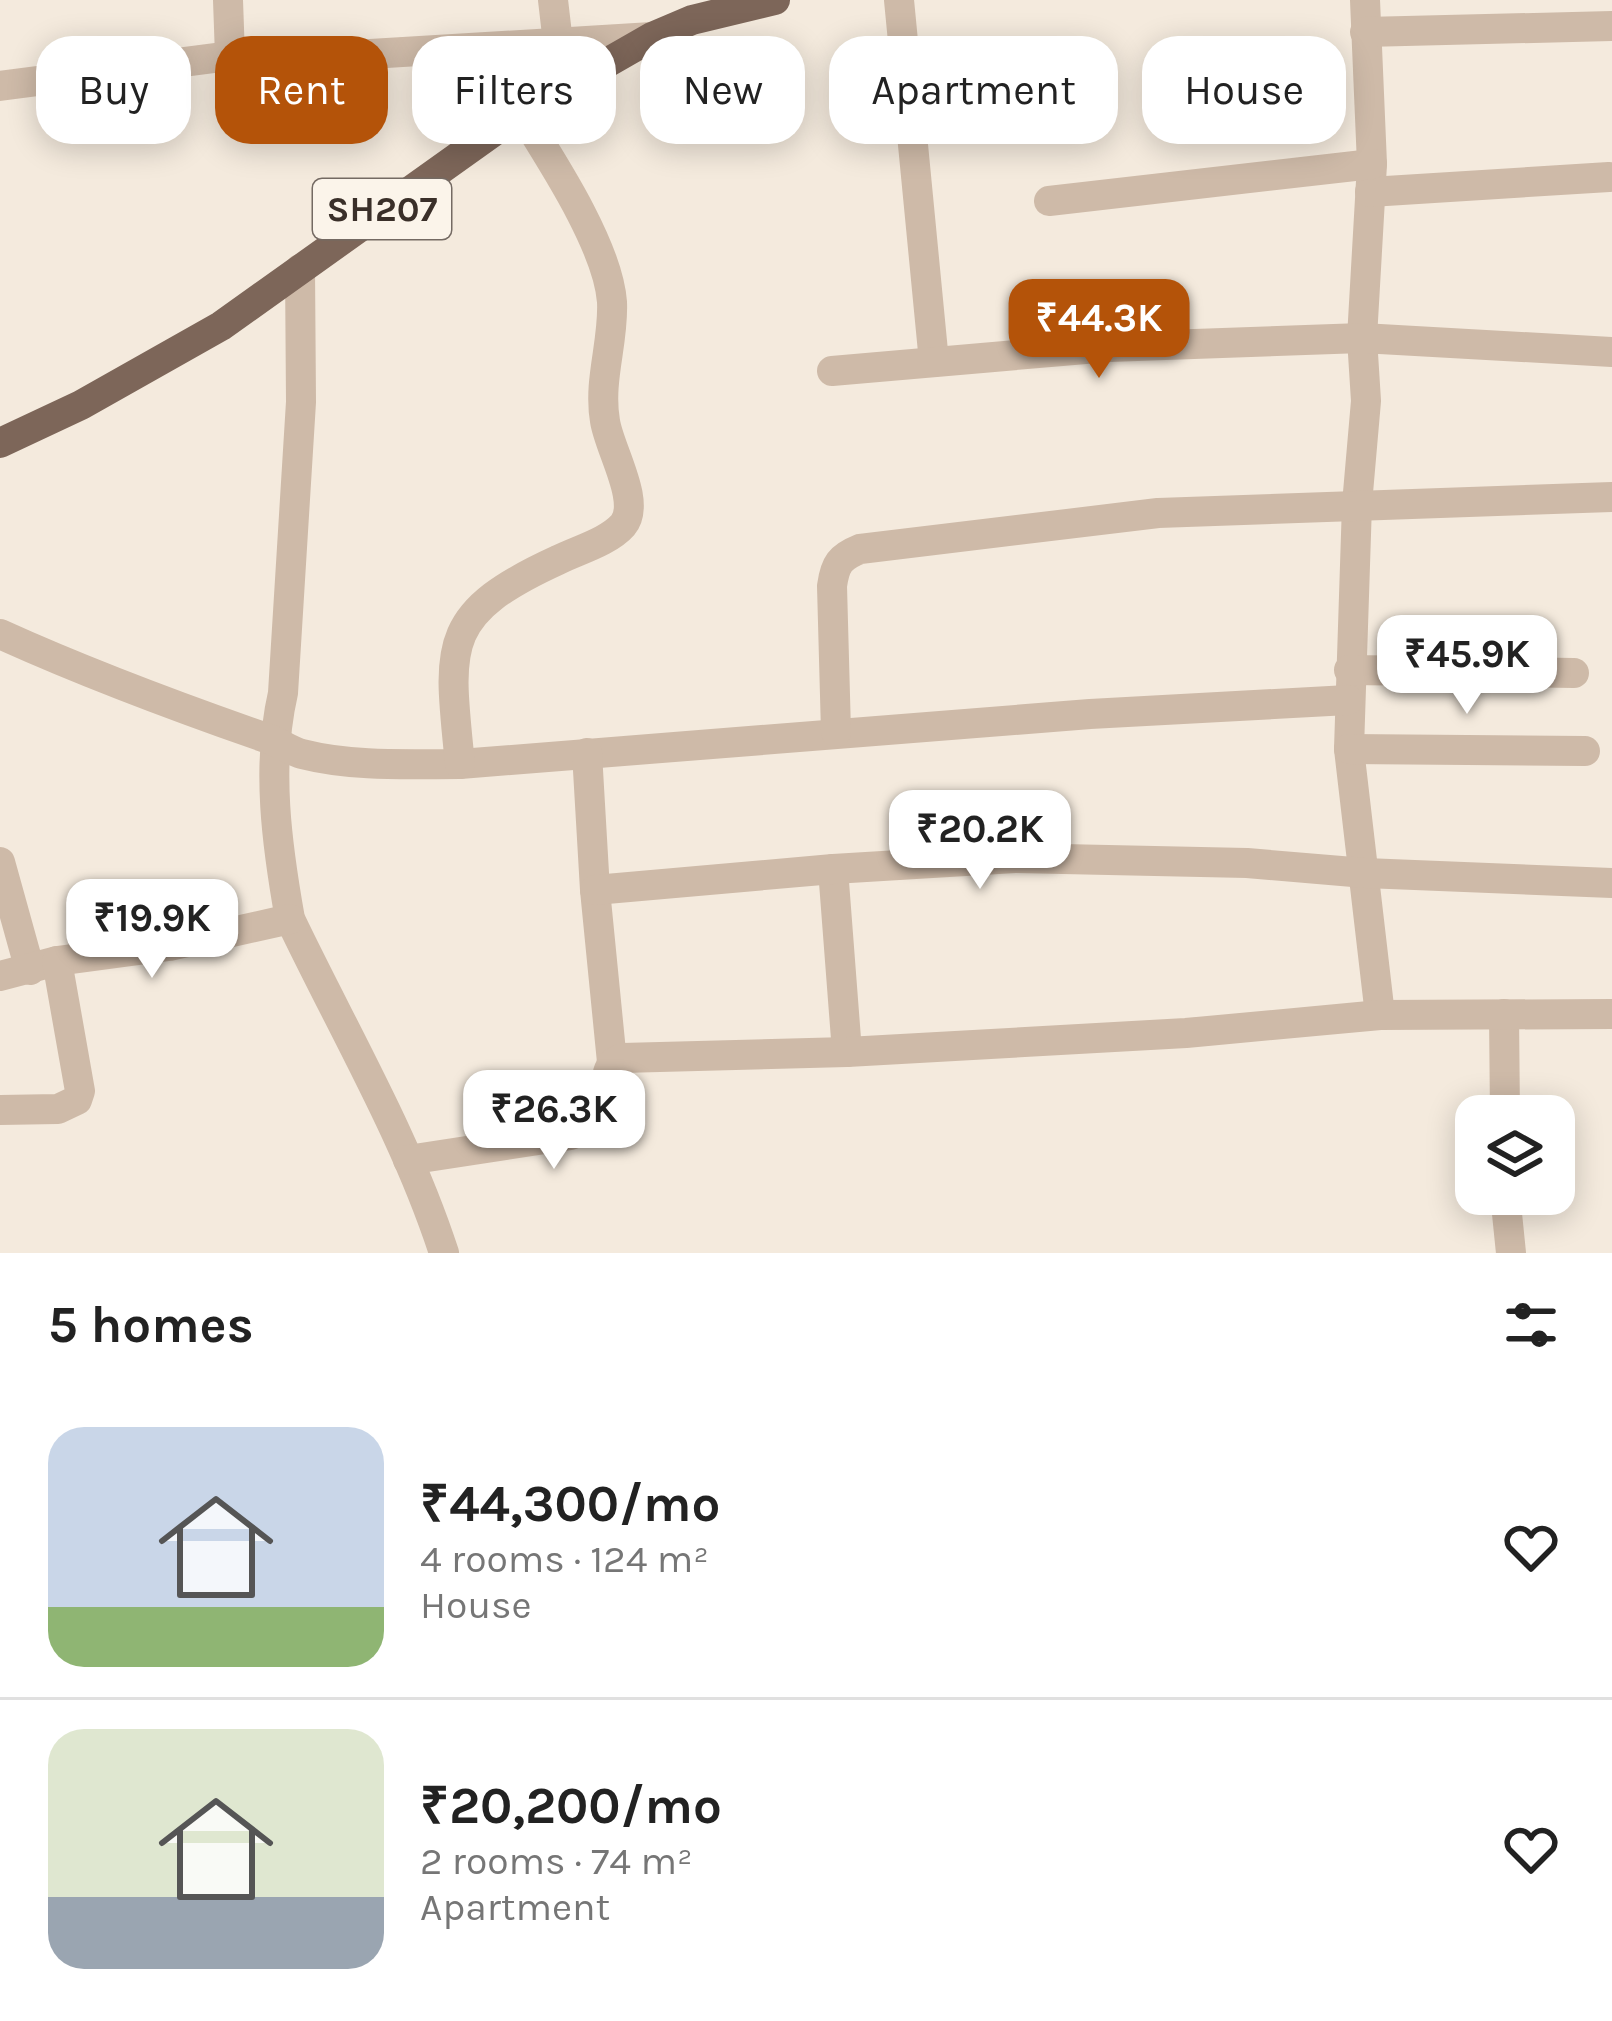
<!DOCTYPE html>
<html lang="en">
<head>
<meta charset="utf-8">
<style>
	:root { --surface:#fff; --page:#f2f2f2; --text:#222; --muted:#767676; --line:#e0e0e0; --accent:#b45309 }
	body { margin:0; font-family:Karla,sans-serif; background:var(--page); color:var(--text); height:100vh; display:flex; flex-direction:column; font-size:45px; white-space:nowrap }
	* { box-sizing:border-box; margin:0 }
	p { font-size:39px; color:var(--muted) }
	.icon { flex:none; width:66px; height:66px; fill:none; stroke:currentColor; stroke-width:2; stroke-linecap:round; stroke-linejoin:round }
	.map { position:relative; height:1253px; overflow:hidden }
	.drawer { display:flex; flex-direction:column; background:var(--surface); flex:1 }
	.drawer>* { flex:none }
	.hud { position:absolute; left:36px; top:36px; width:1542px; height:108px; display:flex; gap:24px }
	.controls { position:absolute; left:1455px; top:1095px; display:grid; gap:24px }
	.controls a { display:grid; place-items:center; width:120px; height:120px; border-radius:24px; background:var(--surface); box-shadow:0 6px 30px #0003; font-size:60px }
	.price { position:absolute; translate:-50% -102px; padding:0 27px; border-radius:24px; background:#fff; color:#222; font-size:39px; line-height:78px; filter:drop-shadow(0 3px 6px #0008) }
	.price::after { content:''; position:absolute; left:50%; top:72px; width:36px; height:27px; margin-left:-18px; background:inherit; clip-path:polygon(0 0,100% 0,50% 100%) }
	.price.on { background:var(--accent); color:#fff }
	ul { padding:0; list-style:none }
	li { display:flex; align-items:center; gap:36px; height:300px; padding:0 48px }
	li+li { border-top:3px solid var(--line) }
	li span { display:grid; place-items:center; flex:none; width:336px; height:240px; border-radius:36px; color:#555 }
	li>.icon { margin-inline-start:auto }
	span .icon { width:144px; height:144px; fill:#fffc; stroke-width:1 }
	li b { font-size:51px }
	h2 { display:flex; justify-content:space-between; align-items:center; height:144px; padding:0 48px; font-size:51px }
	.tag { padding:0 42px; border-radius:36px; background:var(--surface); box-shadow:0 6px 30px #0003; font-size:42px; line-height:108px }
	.tag.on { background:var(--accent); color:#fff }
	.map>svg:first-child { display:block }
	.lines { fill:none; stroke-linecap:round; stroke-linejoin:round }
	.minor { stroke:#cebaa8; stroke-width:30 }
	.primary { stroke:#7d6659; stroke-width:30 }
	.labels { text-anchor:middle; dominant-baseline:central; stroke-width:9; stroke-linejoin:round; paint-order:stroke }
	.shield { fill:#fbf4ea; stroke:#746a63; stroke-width:3 }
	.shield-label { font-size:36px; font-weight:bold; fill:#3a2f29 }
</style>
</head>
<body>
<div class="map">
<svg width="1612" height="1253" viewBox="0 0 1612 1253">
	<rect width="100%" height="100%" fill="#f4eadd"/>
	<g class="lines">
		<g class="minor">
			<polyline points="228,0 230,56"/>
			<polyline points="553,0 558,43"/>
			<polyline points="899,0 934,362"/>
			<polyline points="1365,0 1372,164 1362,338 1366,401 1357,504 1349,749 1380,1015"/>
			<polyline points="1365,32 1612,26"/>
			<polyline points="0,86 230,56 304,58 652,37"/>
			<polyline points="1370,192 1609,177"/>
			<polyline points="1049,201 1372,164"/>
			<path d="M 300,269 L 301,402 L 283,693 C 266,767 277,846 290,919 C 343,1030 406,1136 444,1253"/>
			<polyline points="832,371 1109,347 1362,338 1612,352"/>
			<path d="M 0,634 C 88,674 177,707 269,739 C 280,743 291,751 302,754 C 353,767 408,764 460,764 L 1090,714 L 1348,700"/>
			<polyline points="1349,670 1574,673"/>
			<path d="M 836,732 L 832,586 C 835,564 840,557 860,549 L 1158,513 L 1612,497"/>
			<polyline points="1349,749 1585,751"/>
			<polyline points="587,753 595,890 612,1062"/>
			<path d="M 460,764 C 448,645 440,614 558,560 C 578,550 608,542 623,525 C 642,502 609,449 605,421 C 598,380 614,342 612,302 C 608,246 551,160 521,112"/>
			<polyline points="0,862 30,970"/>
			<polyline points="833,869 847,1052"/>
			<polyline points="595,890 833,869 1015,858 1247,863 1365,873 1612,883"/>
			<polyline points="0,976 57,961 169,946 290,919"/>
			<polyline points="1504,1014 1505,1116"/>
			<polyline points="0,1110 58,1109 77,1100 80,1091 57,961"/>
			<path d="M 408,1160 L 571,1135 L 605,1121 C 616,1099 594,1069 622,1058 L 847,1052 L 1186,1033 L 1380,1015 L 1612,1014"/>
			<polyline points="1505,1194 1511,1253"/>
		</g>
		<polyline class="primary" points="0,443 81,405 221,326 521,112 652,37 692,20 775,0"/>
	</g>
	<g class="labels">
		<rect class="shield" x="313" y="179" width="138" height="60" rx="9"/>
		<g class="shield-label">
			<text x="382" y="209">SH207</text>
		</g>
	</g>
</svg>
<div class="controls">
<a><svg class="icon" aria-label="layers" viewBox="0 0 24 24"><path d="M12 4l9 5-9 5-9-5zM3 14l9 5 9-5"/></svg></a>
</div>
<b class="price on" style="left:1099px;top:381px">₹44.3K</b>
<b class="price" style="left:1467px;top:717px">₹45.9K</b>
<b class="price" style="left:980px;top:892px">₹20.2K</b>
<b class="price" style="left:152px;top:981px">₹19.9K</b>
<b class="price" style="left:554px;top:1172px">₹26.3K</b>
<div class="hud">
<a class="tag">Buy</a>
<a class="tag on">Rent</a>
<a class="tag">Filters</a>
<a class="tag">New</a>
<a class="tag">Apartment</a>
<a class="tag">House</a>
</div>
</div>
<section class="drawer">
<h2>5 homes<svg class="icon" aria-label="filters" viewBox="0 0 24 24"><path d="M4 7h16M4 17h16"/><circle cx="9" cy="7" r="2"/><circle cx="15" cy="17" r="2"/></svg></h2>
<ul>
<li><span style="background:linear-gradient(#c9d6e8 75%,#8fb573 0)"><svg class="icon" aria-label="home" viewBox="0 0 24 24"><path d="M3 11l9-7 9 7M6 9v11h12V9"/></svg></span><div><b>₹44,300/mo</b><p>4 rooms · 124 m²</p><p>House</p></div><svg class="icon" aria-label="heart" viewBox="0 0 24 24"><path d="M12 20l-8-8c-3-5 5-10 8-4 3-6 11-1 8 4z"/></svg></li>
<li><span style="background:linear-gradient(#dfe7d0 70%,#9aa5b1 0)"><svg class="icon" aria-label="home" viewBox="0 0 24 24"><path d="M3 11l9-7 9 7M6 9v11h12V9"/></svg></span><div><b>₹20,200/mo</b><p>2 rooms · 74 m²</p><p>Apartment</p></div><svg class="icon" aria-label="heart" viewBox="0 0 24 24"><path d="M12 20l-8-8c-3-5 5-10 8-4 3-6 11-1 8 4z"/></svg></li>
</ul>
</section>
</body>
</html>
